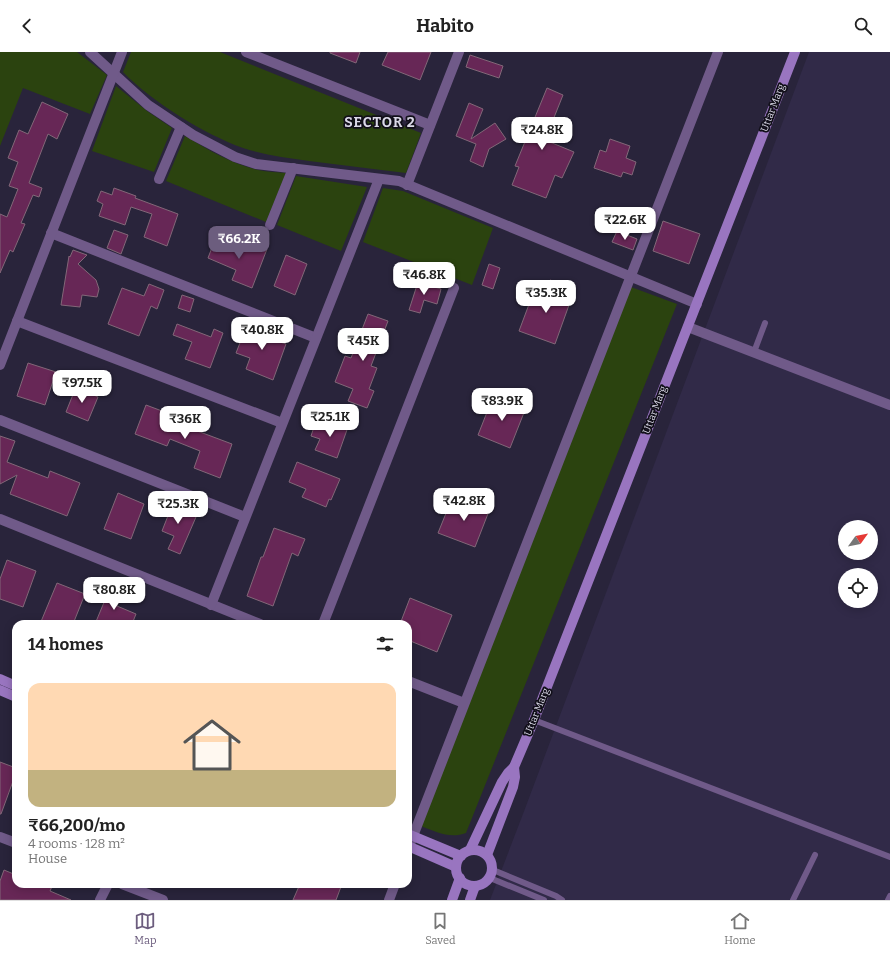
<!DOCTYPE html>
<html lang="en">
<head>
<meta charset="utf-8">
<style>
	:root { --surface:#fff; --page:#f6f6f6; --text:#222; --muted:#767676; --line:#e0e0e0; --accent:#6c5d7e }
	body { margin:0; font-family:Bitter,serif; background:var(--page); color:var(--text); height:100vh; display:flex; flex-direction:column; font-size:15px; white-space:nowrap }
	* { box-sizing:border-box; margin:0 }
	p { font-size:13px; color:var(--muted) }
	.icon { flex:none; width:22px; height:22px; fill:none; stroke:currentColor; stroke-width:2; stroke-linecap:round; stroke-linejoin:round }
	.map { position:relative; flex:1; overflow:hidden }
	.details { position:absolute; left:12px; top:568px; width:400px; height:268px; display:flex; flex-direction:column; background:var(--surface); border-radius:12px; box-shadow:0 2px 10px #0003 }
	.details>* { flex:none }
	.needle { width:26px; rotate:57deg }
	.buttons { position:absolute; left:838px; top:468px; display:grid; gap:8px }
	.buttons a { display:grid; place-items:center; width:40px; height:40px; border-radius:50%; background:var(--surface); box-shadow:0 2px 10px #0003; font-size:20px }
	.price { position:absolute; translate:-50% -34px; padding:0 9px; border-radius:8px; background:#fff; color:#222; font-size:13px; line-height:26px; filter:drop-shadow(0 1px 2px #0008) }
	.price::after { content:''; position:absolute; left:50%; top:24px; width:12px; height:9px; margin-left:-6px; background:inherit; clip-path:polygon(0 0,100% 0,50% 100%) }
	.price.on { background:var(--accent); color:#fff }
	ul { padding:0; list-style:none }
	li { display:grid; align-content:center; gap:8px; height:212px; padding:0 16px }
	li span { display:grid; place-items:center; height:124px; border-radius:12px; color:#555 }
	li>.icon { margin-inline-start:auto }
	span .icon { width:72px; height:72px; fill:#fffc; stroke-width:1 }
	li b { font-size:17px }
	h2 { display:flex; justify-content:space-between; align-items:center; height:48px; padding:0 16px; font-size:17px }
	header { display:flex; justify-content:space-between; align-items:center; height:52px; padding:0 16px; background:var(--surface); font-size:18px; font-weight:700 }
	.tabs { display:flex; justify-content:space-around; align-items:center; height:56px; border-top:1px solid var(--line); background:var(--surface); font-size:11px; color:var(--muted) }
	.tabs a { display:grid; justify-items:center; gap:2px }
	.tabs .on { color:var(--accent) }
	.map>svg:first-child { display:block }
	.built { fill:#312a48; fill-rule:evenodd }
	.green { fill:#2b430f }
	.building { fill:#672756; stroke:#826778 }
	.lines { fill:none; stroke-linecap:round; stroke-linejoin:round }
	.lane { stroke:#705a89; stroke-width:6 }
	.street { stroke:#705a89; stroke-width:10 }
	.secondary { stroke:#9975c0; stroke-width:10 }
	.labels { text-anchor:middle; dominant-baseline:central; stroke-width:3.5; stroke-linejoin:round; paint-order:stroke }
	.street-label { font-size:10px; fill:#dbd9e8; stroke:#110f19 }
	.district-label { font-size:14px; font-weight:bold; letter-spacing:1px; fill:#dbd9e8; stroke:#110f19 }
</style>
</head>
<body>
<header><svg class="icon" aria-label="back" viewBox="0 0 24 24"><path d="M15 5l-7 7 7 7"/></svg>Habito<svg class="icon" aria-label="search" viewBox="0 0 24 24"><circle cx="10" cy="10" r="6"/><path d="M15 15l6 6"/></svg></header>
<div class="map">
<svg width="890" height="848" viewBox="0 0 890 848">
	<rect width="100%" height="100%" fill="#29243b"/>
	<path class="built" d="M 809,0 L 890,0 L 890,848 L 490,848 L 523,762 ZM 845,475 L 871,475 L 871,501 L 845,501 ZM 845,523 L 871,523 L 871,549 L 845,549 Z"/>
	<g class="green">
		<polygon points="0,0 77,0 107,23 90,62 23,36 0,94"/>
		<path d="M 131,0 L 220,0 L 421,81 L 406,121 C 373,117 341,113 309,109 C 287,106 264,103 243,96 C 204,82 152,50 123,20 Z"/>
		<polygon points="116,34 147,59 172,76 154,120 92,99"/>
		<path d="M 185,84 C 208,98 232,112 258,118 C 268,120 277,120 286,121 L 266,170 L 166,129 Z"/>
		<polygon points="296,124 367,135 341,199 277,173"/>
		<polygon points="383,136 403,139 493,176 472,233 363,190"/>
		<path d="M 631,235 L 677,252 L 466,781 C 450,787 436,780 421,774 Z"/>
	</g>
	<g class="building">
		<polygon points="330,0 360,0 356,11 330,1"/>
		<polygon points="388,0 431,0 420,28 382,13"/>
		<polygon points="470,3 503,14 499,26 466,15"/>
		<polygon points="547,36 563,43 545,88 574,100 562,126 555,123 546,146 512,133 519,115 515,114"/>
		<polygon points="42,50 68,62 57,87 48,82 29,131 42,136 39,145 33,143 21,171 25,172 13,200 10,198 0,221 0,162 7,165 18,137 9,134 18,110 8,106 19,78 28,82"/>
		<polygon points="469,51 483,57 471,87 495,71 506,87 489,97 483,115 470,109 476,92 456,84"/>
		<polygon points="610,87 630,94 626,106 636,110 632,123 623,120 621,125 594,116 600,98 606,100"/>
		<polygon points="114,136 136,144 135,146 178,162 167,194 144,185 152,162 131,155 125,173 99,164 103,152 97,149 101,139 112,143"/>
		<polygon points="663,169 700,182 689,212 653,199"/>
		<polygon points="114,178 128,183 121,202 107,196"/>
		<polygon points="617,179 637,187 633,198 612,190"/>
		<polygon points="216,185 245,196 247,190 267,197 252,236 232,228 236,218 208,206"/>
		<polygon points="73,198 87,203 78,212 96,228 99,237 97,245 82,243 80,255 61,253 69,204 70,205"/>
		<polygon points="286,203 307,212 295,243 274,234"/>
		<polygon points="489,212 500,216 493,237 482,233"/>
		<polygon points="550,228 566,233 560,249 569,253 555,292 519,279 534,239 545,243"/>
		<polygon points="418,230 441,237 437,252 424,248 420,261 409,258"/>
		<polygon points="149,232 164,238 157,257 151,254 139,284 108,272 122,236 144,244"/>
		<polygon points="182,243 194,247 190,260 178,256"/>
		<polygon points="368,262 388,269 371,314 377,316 369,337 374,339 367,356 348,349 353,337 335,330 345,304 351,306"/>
		<polygon points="177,272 211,285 214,277 223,281 210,316 185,307 192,290 173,283"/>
		<polygon points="247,273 271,282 274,276 284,280 280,290 286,292 273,328 246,317 250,306 236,301"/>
		<polygon points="28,311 56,320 45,353 17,344"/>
		<polygon points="76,335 98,345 88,369 66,360"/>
		<polygon points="493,345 525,358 510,396 478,383"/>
		<polygon points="146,353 178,365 176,371 232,392 220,426 194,416 200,399 170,387 167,394 135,382"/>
		<polygon points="327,367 348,375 337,406 315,398 320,387 311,384 315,372 324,375"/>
		<polygon points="0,384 15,389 7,410 48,426 50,419 80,431 67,464 10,442 17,423 0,432"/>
		<polygon points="297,410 340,427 331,448 329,447 326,455 302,445 306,437 289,430"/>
		<polygon points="118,441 144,452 131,487 104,477"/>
		<polygon points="453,444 489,459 475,495 438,481"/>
		<polygon points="175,446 187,451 183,460 196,465 180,502 168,497 174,484 162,479"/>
		<polygon points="274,476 305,487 298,504 292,501 273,554 247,544 261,505 263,505"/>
		<polygon points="7,508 36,519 23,555 0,547 0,527"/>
		<polygon points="57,531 85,542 73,572 40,572"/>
		<polygon points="110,536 122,540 117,554 136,562 132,572 95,572"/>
		<polygon points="410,546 452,563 437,600 408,588 408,572 400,572"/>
		<polygon points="0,710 16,716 16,721 1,762 0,762"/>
		<polygon points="4,818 16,823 16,832 53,832 50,839 71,848 0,848 0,829"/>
		<polygon points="300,832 342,832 336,848 293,848"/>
	</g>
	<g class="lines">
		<g class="lane">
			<polyline points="754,300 765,271"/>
			<polyline points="534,668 890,805"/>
			<polyline points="493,818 556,844 562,848"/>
			<polyline points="490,826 544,848"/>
			<polyline points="793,848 815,803"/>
			<polyline points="888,848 890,844"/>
		</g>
		<g class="street">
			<polyline points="90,0 148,53 193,83 235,105 256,112 399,129 697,252"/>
			<polyline points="246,0 430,73"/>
			<polyline points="159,127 181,75"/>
			<polyline points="407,133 459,0"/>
			<polyline points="270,173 293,116"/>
			<polyline points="51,181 316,286"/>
			<polyline points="17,269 282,371"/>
			<polyline points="688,275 890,353"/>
			<polyline points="0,313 122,0"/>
			<polyline points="0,368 245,465"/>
			<polyline points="0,467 260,572"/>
			<polyline points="211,553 379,127"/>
			<polyline points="323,572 454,236"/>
			<polyline points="408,629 464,651"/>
			<polyline points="0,785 16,791"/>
			<polyline points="408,797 718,0"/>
			<polyline points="122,832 163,848"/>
			<polyline points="100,848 108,832"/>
			<polyline points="389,848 395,832"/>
		</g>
		<g class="secondary">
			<polyline points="0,627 16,634"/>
			<polyline points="0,638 16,645"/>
			<polyline points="408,782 461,804"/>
			<polyline points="408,794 456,815"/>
			<polyline points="470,798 502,730 508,721 514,715 534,668 795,0"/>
			<circle cx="474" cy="816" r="18"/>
			<polyline points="487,803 513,735 515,725 514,715"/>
			<polyline points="452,848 460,826"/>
			<polyline points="470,848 475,834"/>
		</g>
	</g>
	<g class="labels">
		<g class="street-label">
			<text transform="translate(773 56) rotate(-69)">Uttar Marg</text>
			<text transform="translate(655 358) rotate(-69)">Uttar Marg</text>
			<text transform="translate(537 660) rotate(-68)">Uttar Marg</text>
		</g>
		<g class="district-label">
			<text x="380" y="70">SECTOR 2</text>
		</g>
	</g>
</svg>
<div class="buttons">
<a><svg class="needle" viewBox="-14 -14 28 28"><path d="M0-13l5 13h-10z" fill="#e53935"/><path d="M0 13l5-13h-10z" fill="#767676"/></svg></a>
<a><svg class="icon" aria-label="locate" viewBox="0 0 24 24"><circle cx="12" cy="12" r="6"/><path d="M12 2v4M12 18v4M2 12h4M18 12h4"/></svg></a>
</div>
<b class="price" style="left:542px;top:99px">₹24.8K</b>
<b class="price" style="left:625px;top:189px">₹22.6K</b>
<b class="price on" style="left:239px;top:208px">₹66.2K</b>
<b class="price" style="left:424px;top:244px">₹46.8K</b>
<b class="price" style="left:546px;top:262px">₹35.3K</b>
<b class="price" style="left:262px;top:299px">₹40.8K</b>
<b class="price" style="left:363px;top:310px">₹45K</b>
<b class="price" style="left:82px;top:352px">₹97.5K</b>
<b class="price" style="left:502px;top:370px">₹83.9K</b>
<b class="price" style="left:330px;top:386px">₹25.1K</b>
<b class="price" style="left:185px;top:388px">₹36K</b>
<b class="price" style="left:464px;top:470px">₹42.8K</b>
<b class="price" style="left:178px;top:473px">₹25.3K</b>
<b class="price" style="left:114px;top:559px">₹80.8K</b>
<section class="details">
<h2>14 homes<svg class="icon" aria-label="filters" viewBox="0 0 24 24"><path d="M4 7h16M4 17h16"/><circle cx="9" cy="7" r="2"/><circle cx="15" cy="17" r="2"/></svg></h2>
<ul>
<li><span style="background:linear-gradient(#ffd9b3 70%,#c2b280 0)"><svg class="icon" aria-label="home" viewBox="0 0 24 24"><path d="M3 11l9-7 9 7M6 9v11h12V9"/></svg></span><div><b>₹66,200/mo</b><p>4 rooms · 128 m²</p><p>House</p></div></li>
</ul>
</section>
</div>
<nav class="tabs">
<a class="on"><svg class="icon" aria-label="map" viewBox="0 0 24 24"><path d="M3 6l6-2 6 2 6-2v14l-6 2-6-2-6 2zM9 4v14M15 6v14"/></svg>Map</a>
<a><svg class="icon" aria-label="saved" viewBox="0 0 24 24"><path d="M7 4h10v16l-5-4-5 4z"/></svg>Saved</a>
<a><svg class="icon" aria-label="home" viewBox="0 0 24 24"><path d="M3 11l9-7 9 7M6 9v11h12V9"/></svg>Home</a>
</nav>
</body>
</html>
